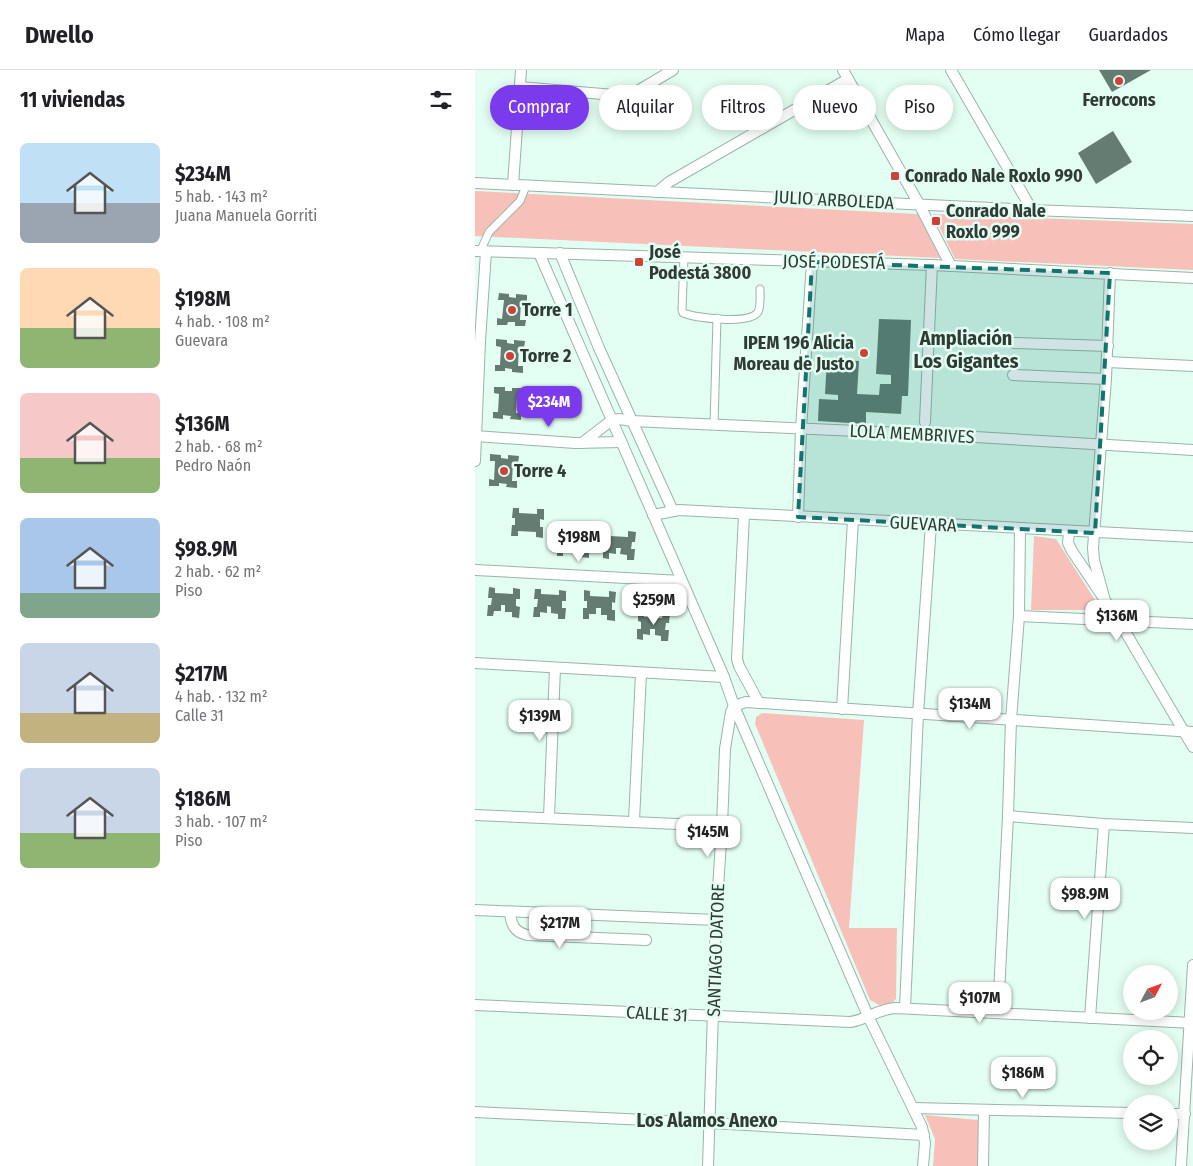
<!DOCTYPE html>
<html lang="es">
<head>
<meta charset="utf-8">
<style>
	:root { --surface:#fff; --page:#f2f2f2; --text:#202124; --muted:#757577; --line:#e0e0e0; --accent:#7c3aed }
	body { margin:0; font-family:"Fira Sans Condensed",sans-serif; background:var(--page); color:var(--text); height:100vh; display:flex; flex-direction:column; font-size:19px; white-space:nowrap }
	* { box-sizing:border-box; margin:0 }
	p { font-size:16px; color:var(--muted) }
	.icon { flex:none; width:28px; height:28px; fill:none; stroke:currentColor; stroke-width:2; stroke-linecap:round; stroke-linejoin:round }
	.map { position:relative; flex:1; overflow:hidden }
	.drawer { display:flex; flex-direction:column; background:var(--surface); width:475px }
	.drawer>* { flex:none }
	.top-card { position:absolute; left:15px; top:15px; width:475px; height:45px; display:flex; gap:10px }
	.needle { width:32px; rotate:49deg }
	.buttons { position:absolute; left:648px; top:895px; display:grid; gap:10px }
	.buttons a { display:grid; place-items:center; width:55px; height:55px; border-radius:50%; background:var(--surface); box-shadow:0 2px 12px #0003; font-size:25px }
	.price { position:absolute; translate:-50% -42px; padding:0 11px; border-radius:10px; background:#fff; color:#222; font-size:16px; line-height:32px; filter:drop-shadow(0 1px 2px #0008) }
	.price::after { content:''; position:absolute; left:50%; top:30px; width:15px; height:11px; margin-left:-8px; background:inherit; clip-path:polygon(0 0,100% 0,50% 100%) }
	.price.on { background:var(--accent); color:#fff }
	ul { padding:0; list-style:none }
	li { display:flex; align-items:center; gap:15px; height:125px; padding:0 20px }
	li span { display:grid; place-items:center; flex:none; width:140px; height:100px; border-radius:8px; color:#555 }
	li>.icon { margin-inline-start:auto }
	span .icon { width:60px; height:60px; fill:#fffc; stroke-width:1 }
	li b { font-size:21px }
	h2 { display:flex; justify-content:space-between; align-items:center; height:60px; padding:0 20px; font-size:21px }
	.pill { padding:0 18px; border-radius:22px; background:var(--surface); box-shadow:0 2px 12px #0003; font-size:18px; line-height:45px }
	.pill.on { background:var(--accent); color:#fff }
	header { display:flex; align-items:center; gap:30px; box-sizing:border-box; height:70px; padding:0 25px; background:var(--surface); border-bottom:1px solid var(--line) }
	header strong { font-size:24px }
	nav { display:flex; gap:28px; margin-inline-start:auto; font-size:18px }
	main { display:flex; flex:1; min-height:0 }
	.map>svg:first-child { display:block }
	.green { fill:#f7c1ba }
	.building { fill:#647c72 }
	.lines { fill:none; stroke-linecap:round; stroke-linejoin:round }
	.pedestrian-casing { stroke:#9ab4a9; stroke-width:9 }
	.minor-casing { stroke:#9ab4a9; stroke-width:12 }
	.pedestrian { stroke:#fff; stroke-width:7 }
	.minor { stroke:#fff; stroke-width:10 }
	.marked { fill:#0f766e; fill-opacity:0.2; stroke:#0f766e; stroke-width:4; stroke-dasharray:10 6; stroke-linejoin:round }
	.poi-dot { fill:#ce403a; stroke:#e3fef2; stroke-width:2 }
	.labels { text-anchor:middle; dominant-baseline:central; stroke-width:5; stroke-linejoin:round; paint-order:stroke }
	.poi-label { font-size:18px; font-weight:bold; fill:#303b36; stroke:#e3fef2; text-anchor:start }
	.street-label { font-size:18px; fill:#303b36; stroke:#e3fef2 }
	.neighbourhood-label { font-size:19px; font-weight:bold; fill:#303b36; stroke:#e3fef2 }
	.quarter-label { font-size:20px; font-weight:bold; fill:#303b36; stroke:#e3fef2 }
</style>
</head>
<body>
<header>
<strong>Dwello</strong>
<nav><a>Mapa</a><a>Cómo llegar</a><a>Guardados</a></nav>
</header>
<main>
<section class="drawer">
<h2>11 viviendas<svg class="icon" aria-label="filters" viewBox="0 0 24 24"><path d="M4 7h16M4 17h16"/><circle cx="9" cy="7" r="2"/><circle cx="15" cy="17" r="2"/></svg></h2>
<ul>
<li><span style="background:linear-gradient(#bfe0f5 60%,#9aa5b1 0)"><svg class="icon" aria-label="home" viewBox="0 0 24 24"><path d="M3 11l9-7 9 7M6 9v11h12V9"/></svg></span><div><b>$234M</b><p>5 hab. · 143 m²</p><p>Juana Manuela Gorriti</p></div></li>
<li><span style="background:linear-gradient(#ffd9b3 60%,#8fb573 0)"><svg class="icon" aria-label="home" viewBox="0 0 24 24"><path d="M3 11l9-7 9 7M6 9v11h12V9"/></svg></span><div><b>$198M</b><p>4 hab. · 108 m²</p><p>Guevara</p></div></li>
<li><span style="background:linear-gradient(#f6c9c9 65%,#8fb573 0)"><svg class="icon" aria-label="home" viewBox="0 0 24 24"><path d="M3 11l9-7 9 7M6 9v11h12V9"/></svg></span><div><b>$136M</b><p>2 hab. · 68 m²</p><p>Pedro Naón</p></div></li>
<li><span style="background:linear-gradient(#a9c7e8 75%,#7fa58c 0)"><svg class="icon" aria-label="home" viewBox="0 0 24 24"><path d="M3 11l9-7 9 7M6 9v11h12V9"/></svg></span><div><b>$98.9M</b><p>2 hab. · 62 m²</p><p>Piso</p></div></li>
<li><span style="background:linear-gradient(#c9d6e8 70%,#c2b280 0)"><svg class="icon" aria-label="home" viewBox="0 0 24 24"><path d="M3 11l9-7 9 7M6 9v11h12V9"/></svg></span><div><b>$217M</b><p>4 hab. · 132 m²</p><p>Calle 31</p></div></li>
<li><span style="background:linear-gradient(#c9d6e8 65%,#8fb573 0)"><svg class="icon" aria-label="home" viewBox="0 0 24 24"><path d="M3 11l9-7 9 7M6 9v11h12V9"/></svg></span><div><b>$186M</b><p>3 hab. · 107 m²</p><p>Piso</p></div></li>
</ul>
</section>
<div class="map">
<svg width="718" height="1096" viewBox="0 0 718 1096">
	<rect width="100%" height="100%" fill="#e3fef2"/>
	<g class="green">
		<polygon points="0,121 443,144 465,188 0,166"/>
		<polygon points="458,144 718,154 718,200 480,189"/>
		<polygon points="559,466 581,469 620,530 619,536 613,540 556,540"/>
		<polygon points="287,643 389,650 374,858 422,858 421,929 417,933 404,935 395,930 280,654 281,647"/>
		<polygon points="450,1045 503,1050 503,1096 458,1096 460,1069"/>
	</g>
	<g class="building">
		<polygon points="624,0 676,0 637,22"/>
		<polygon points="638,61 657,92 621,114 603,83"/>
		<polygon points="24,223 34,224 34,227 41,228 41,224 52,225 52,232 46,231 45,250 51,250 50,256 40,256 40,252 33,252 32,255 22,255 22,248 27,249 29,230 23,230"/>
		<polygon points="404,249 436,250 433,326 427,326 426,344 391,342 391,354 343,351 344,329 363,330 363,325 350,324 352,289 384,291 382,324 404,325 405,314 416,314 416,305 401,304"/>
		<polygon points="21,269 32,270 32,273 39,274 39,270 50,271 49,278 44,278 43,296 48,296 48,303 37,302 37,299 30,298 30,301 20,301 20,295 25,295 26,277 21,276"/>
		<polygon points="19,317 30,317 30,321 37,321 37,318 48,318 47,325 42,325 41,343 46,343 46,350 35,349 36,346 28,345 28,349 18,348 18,342 23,342 24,324 19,323"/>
		<polygon points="15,384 26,385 26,388 33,389 33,385 44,386 43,393 38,393 37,411 42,411 42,418 31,417 32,414 24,413 24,416 14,416 14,409 19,410 20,391 15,391"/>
		<polygon points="38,438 44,438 44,443 62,444 62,439 69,439 69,450 65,449 65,457 68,457 68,468 61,467 61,462 43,461 43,466 36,466 37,455 40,455 40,448 37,448"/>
		<polygon points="83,457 90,458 89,463 108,464 108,459 115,459 114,469 111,469 111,476 114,477 114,488 106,487 107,482 100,482 100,475 95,475 95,481 88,481 88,486 82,486 82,475 86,475 86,468 83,468"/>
		<polygon points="129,460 135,460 135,466 153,467 153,461 161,462 160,472 157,472 156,479 160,479 159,490 152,490 152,485 145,484 146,478 141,478 141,484 134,483 134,489 128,488 128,478 132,478 132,471 128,470"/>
		<polygon points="14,517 20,518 20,523 38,524 38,518 45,519 45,529 41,529 41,536 45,537 44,548 37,547 37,542 30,542 30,535 26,535 26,541 19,541 18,546 12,546 13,535 16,535 17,528 13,528"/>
		<polygon points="60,519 66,519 66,524 84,525 84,520 91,521 91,531 87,531 87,538 91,538 90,549 83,549 83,544 76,543 76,537 72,536 72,543 65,542 65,547 58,547 59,537 62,537 63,529 59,529"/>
		<polygon points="109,520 115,521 115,526 134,527 134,521 141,522 140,533 137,532 137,540 140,540 140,551 132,550 132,545 126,545 126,538 121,538 121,544 114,544 114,549 108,549 108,538 112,538 112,531 109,531"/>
		<polygon points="163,541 170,541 169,547 187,548 188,542 195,543 194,553 191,553 190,560 194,560 193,571 186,571 186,566 180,565 180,559 175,559 175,565 168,564 168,570 162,569 162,559 166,559 166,552 163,551"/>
	</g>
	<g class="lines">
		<g class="pedestrian-casing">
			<g id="pedestrian">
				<polyline points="5,182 14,162 45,131 51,116"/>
				<path d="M 209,187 L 207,240 L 208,243 C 221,248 275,255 283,242 C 286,236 285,225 285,219"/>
				<polyline points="239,355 242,248"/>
			</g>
		</g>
		<g class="minor-casing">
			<g id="minor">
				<polyline points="368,0 444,134 476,196"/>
				<polyline points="476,0 557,140"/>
				<polyline points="45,17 151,26 159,23 198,0"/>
				<polyline points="0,113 557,140 718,146"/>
				<polyline points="38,115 46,0"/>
				<polyline points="182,122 194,112 373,9"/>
				<polyline points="0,181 457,195 718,208"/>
				<polyline points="64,183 249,607 259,636 393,946 447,1057 450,1073 448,1096"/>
				<polyline points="85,183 124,278 198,441"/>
				<polyline points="539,273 633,276"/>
				<polyline points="632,292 718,296"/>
				<polyline points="538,305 631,309"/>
				<polyline points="450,352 457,195"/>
				<polyline points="0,366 100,373 146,372"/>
				<polyline points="107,373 137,350 144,349 157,351 449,364 718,380"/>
				<polyline points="0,391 5,271 11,182"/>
				<polyline points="178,445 204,440 718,467"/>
				<polyline points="269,445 262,589 264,596 284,633"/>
				<polyline points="323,447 326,359 337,192"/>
				<polyline points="594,462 593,473 597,481 644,551 718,677"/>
				<polyline points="0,500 207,511"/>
				<polyline points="629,527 619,490 618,478 631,309 635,203"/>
				<polyline points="544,546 718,554"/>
				<polyline points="0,593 249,607"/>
				<polyline points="259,636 271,632 718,662"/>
				<polyline points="367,639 378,450"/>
				<polyline points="0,745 247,756"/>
				<polyline points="533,746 629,754 718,758"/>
				<polyline points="74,747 80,598"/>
				<polyline points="159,751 166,603"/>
				<polyline points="0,840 241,850"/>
				<path d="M 35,842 C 36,854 39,862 52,865 L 171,870"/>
				<path d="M 0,935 L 375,952 C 391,950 403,939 420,938 L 718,953"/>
				<polyline points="430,938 443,644 456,454"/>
				<polyline points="523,943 533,746 536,650 544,546 545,459"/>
				<polyline points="615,948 629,754"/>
				<polyline points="438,1038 656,1043"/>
				<polyline points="0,1042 235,1053 449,1065"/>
				<polyline points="694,1044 710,1044"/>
				<polyline points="233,1096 241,850 247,756 250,679 256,642 259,636"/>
				<polyline points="508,1096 509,1041"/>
				<polyline points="706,1096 718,895"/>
			</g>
		</g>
		<use href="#pedestrian" class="pedestrian"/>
		<use href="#minor" class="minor"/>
	</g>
	<path class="marked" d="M 337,192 L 635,203 L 620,463 L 323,447 Z"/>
	<g class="poi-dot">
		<circle cx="644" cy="11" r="5"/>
		<rect x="415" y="101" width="10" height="10" rx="2.5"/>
		<rect x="456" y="146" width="10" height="10" rx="2.5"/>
		<rect x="159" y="187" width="10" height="10" rx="2.5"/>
		<circle cx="37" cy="240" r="5"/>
		<circle cx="389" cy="283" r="5"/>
		<circle cx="35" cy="286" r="5"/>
		<circle cx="29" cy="401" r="5"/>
	</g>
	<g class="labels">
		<g class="poi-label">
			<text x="644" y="30" text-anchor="middle">Ferrocons</text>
			<text x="430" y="106">Conrado Nale Roxlo 990</text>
			<text x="471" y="141">Conrado Nale<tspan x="471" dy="21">Roxlo 999</tspan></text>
			<text x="174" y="182">José<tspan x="174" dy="21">Podestá 3800</tspan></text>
			<text x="47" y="240">Torre 1</text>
			<text x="379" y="273" text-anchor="end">IPEM 196 Alicia<tspan x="379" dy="21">Moreau de Justo</tspan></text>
			<text x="45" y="286">Torre 2</text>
			<text x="39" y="401">Torre 4</text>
		</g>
		<g class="street-label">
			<text transform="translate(359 130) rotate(3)">JULIO ARBOLEDA</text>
			<text transform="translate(359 192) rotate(1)">JOSÉ PODESTÁ</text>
			<text transform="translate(437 364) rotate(3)">LOLA MEMBRIVES</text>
			<text transform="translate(448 454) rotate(3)">GUEVARA</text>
			<text transform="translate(241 880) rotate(-88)">SANTIAGO DATORE</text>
			<text transform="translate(182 944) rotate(3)">CALLE 31</text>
		</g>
		<g class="neighbourhood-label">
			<text x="232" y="1050">Los Alamos Anexo</text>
		</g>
		<g class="quarter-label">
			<text x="491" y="268">Ampliación<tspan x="491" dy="23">Los Gigantes</tspan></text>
		</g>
	</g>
</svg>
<div class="buttons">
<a><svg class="needle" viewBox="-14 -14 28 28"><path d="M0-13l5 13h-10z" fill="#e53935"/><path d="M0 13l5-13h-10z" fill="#757577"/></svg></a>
<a><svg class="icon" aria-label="locate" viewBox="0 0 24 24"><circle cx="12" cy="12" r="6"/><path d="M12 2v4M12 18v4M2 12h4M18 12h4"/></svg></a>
<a><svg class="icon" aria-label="layers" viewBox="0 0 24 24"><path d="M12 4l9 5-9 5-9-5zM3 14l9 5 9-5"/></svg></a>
</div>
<b class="price on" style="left:74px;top:358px">$234M</b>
<b class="price" style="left:104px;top:493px">$198M</b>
<b class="price" style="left:179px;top:556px">$259M</b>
<b class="price" style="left:642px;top:572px">$136M</b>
<b class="price" style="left:495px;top:660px">$134M</b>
<b class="price" style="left:65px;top:672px">$139M</b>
<b class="price" style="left:233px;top:788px">$145M</b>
<b class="price" style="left:610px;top:850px">$98.9M</b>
<b class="price" style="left:85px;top:879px">$217M</b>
<b class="price" style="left:505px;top:954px">$107M</b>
<b class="price" style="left:548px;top:1029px">$186M</b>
<div class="top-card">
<a class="pill on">Comprar</a>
<a class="pill">Alquilar</a>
<a class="pill">Filtros</a>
<a class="pill">Nuevo</a>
<a class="pill">Piso</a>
</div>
</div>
</main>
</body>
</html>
